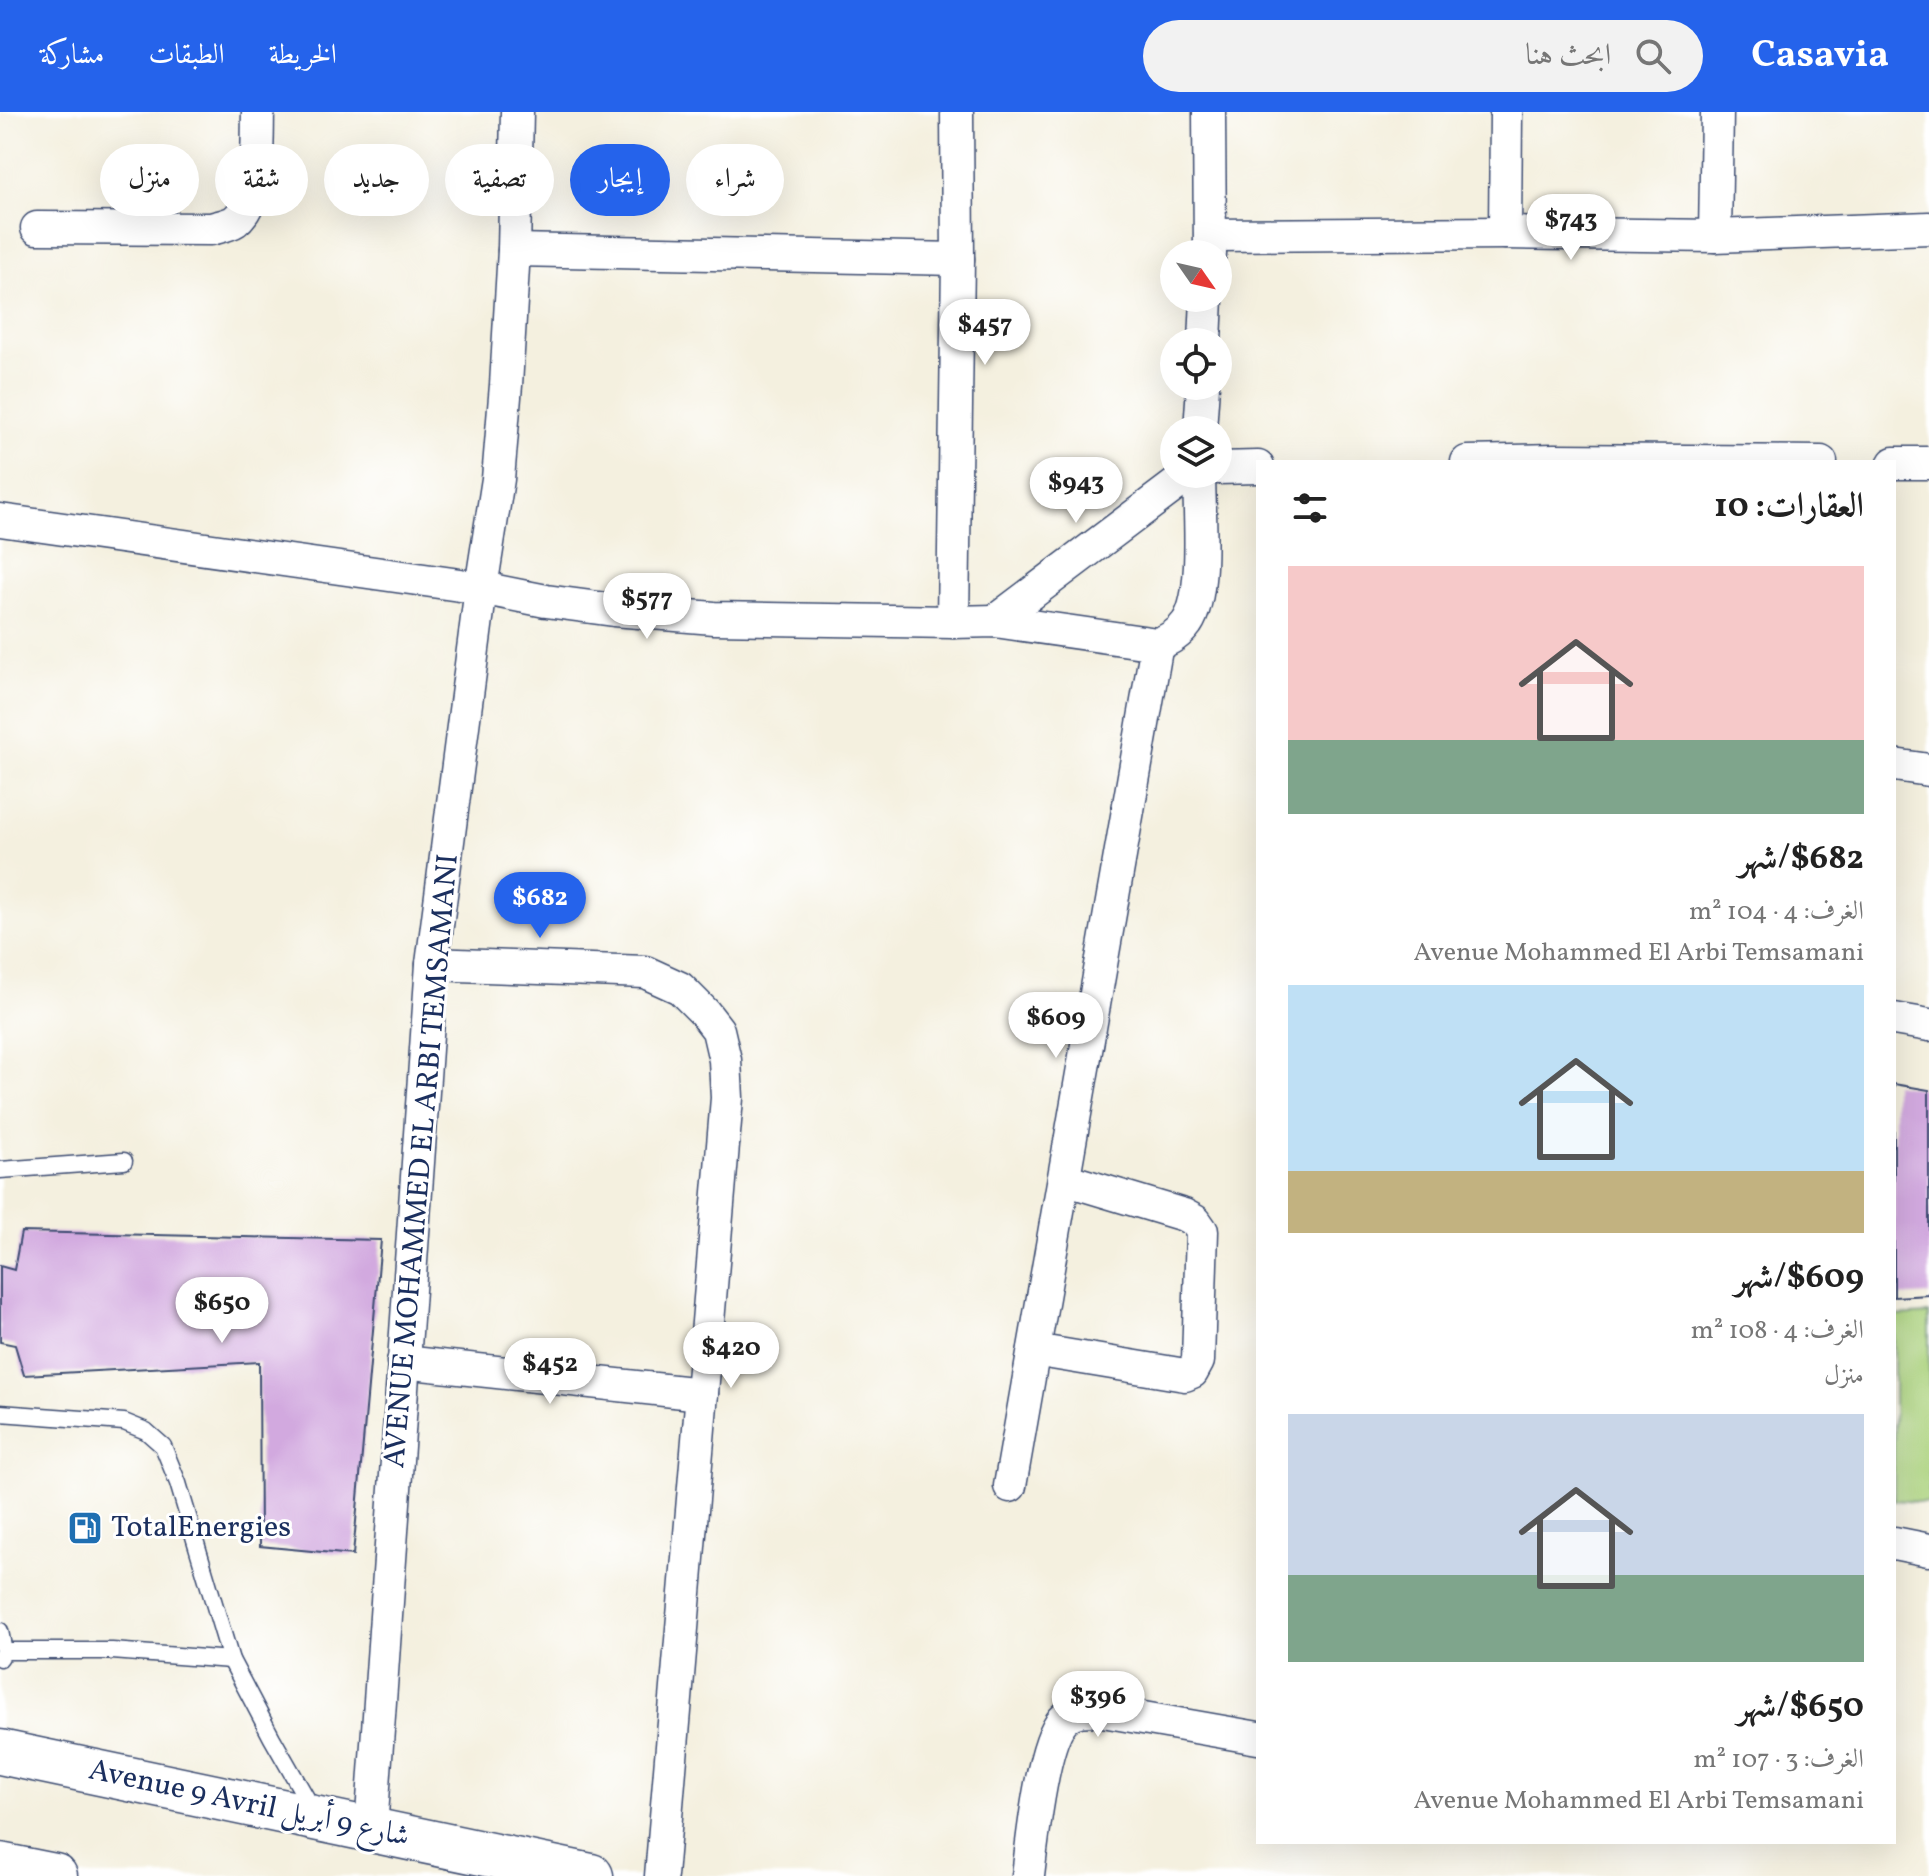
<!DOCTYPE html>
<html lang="ar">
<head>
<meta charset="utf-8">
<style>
	:root { --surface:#fff; --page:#f2f2f2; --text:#222; --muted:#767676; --accent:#2563eb }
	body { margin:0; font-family:Vollkorn,Amiri,serif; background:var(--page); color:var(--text); direction:rtl; height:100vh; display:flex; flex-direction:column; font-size:30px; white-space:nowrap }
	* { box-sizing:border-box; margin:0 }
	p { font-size:26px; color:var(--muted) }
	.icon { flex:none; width:44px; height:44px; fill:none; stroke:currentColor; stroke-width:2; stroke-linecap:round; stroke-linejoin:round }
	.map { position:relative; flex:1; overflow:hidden; direction:ltr }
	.drawer { position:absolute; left:1256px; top:348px; width:640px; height:1384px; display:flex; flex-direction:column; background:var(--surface); border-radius:0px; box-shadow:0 8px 32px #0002; direction:rtl }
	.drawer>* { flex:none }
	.top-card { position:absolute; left:24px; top:32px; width:760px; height:72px; direction:rtl; display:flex; gap:16px }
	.needle { width:52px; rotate:124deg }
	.tools { position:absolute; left:1160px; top:128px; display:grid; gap:16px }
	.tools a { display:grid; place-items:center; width:72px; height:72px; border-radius:50%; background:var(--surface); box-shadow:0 8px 32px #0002; font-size:40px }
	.price { position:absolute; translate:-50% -68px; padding:0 18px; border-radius:28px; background:#fff; color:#222; font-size:26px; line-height:52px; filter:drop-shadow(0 2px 4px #0008) }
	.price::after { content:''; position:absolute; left:50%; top:48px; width:24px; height:18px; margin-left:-12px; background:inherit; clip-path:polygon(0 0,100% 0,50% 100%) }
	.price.current { background:var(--accent); color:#fff }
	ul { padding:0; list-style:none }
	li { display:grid; align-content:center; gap:16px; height:424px; padding:0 32px }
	li span { display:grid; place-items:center; height:248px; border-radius:0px; color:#555 }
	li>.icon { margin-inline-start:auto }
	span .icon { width:144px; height:144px; fill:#fffc; stroke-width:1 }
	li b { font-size:34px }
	h2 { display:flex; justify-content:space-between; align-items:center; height:96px; padding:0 32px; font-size:34px }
	.pill { padding:0 28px; border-radius:36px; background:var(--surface); box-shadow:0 8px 32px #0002; font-size:28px; line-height:72px }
	.pill.current { background:var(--accent); color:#fff }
	header { display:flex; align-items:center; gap:48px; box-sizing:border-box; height:112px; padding:0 40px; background:var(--accent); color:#fff }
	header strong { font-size:38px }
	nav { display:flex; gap:44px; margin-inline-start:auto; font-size:28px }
	.search { width:560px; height:72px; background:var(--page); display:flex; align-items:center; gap:20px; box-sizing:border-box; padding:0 28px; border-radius:44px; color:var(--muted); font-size:30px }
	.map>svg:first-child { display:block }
	.green { fill:#aad27c; stroke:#62806d; stroke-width:2 }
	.building { fill:#d2a9df }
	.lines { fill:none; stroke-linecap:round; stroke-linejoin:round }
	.lane-casing { stroke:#3c4c71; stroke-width:19 }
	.street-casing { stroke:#3c4c71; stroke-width:35 }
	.highway-casing { stroke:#3c4c71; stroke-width:47 }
	.lane { stroke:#fff; stroke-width:16 }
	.street { stroke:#fff; stroke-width:32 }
	.highway { stroke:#fff; stroke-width:44 }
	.labels { text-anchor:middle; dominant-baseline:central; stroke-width:6; stroke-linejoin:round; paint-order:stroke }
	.street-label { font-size:30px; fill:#1b2f5e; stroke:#fff }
	.poi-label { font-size:30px; fill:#1b2f5e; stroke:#fff; text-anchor:start }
</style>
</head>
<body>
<header>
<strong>Casavia</strong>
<div class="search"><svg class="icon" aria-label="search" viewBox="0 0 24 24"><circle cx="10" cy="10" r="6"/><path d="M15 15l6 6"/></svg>ابحث هنا</div>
<nav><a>الخريطة</a><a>الطبقات</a><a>مشاركة</a></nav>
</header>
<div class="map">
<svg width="1929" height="1764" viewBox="0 0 1929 1764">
	<rect width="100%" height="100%" fill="#fff"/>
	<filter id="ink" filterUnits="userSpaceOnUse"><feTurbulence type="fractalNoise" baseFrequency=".0125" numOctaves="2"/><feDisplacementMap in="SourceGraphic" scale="16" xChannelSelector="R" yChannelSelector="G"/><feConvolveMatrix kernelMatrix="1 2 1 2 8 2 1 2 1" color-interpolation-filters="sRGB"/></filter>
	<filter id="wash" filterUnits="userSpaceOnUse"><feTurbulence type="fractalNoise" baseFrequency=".006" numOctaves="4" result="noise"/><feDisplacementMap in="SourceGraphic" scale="32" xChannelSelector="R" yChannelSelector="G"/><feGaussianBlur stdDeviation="1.8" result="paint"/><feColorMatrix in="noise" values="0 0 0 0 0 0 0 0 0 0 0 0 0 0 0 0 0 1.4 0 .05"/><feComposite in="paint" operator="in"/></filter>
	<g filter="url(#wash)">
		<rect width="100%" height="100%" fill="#f4f0df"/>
		<polygon class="green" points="1929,1202 1929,1391 1894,1388 1894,1204"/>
		<g id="blocks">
			<g class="building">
				<polygon points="1894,972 1929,978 1929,1183 1894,1185"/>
				<polygon points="21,1120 381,1128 353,1443 260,1434 259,1250 24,1263 15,1233 0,1230 0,1154 14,1158"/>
			</g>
		</g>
	</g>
	<g filter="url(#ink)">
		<use href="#blocks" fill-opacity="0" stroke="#3c4c71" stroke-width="2"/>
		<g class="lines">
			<g class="lane-casing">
				<g id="lane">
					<polyline points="0,1058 124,1049"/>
					<polyline points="0,1301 124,1310 146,1319 163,1334 178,1371 231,1548 272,1626 313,1698"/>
					<polyline points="0,1519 4,1539 0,1546"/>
					<polyline points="4,1539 112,1539 231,1548"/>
				</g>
			</g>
			<g class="street-casing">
				<g id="street">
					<polyline points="1209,0 1210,142"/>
					<path d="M 37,116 L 211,117 C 218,115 229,113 235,109 C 261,89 257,30 258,0"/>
					<polyline points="1505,121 1506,0"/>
					<polyline points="1211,123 1505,121 1715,124 1929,116"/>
					<polyline points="1715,124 1717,0"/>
					<polyline points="514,138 958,147"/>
					<polyline points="1205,230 1207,186"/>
					<polyline points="1200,318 1203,274"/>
					<polyline points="1467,350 1554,348 1821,350"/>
					<polyline points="1894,351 1929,351"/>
					<polyline points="1218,356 1258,355"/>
					<path d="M 0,408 L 481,476 L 546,489 L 614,498 L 714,506 L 953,510 L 995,509 L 1157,532 C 1170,528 1179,522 1187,511 C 1207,482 1199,398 1199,362"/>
					<polyline points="995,509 1190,362"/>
					<polyline points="953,510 958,147 957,0"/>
					<polyline points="1894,653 1929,658"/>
					<polyline points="432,852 645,860 680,876 704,900 718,918 725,948 727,986 661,1764"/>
					<polyline points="1894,907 1929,913"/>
					<polyline points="1034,1238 1185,1263 1192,1260 1198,1249 1202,1119 1195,1109 1184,1103 1064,1067"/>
					<polyline points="403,1250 702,1282"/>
					<polyline points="1010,1374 1157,532"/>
					<polyline points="1894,1431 1929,1438"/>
					<polyline points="371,1717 432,852 481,476 498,367 506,273 514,138 517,0"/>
					<path d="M 1028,1764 C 1032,1731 1042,1631 1063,1608 C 1074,1596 1089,1598 1103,1599 L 1258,1626"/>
				</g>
			</g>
			<g class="highway-casing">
				<g id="highway">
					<polyline points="0,1640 591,1764"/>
					<polyline points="0,1753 55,1764"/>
				</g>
			</g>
			<use href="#lane" class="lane"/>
			<use href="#street" class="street"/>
			<use href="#highway" class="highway"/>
		</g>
	</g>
	<defs>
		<g id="fuel-square" transform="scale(1.8)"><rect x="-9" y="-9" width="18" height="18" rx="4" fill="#1f6fb2" stroke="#fff"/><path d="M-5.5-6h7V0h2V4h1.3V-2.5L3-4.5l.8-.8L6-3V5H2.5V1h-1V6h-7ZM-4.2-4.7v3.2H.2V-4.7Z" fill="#fff"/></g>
	</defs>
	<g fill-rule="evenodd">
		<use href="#fuel-square" x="85" y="1416"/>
	</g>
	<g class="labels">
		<g class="street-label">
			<text transform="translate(422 1049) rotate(-85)">AVENUE MOHAMMED EL ARBI TEMSAMANI</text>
			<text transform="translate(249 1692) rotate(12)">Avenue 9 Avril شارع 9 أبريل</text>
		</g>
		<g class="poi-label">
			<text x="111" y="1416">TotalEnergies</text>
		</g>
	</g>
</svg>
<div class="tools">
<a><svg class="needle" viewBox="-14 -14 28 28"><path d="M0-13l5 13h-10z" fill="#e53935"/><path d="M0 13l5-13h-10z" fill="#767676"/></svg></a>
<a><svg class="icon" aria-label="locate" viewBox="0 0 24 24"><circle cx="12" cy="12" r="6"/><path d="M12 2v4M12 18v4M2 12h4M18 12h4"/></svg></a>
<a><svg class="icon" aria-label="layers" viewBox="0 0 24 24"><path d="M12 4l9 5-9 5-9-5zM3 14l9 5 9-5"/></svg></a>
</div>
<b class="price" style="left:1571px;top:150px">$743</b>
<b class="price" style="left:985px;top:255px">$457</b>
<b class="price" style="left:1076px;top:413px">$943</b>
<b class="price" style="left:647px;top:529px">$577</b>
<b class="price current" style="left:540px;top:828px">$682</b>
<b class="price" style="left:1056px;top:948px">$609</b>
<b class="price" style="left:222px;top:1233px">$650</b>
<b class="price" style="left:731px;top:1278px">$420</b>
<b class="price" style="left:550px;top:1294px">$452</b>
<b class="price" style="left:1098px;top:1627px">$396</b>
<div class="top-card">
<a class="pill">شراء</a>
<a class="pill current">إيجار</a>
<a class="pill">تصفية</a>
<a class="pill">جديد</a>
<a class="pill">شقة</a>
<a class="pill">منزل</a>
</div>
<section class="drawer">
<h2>العقارات: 10<svg class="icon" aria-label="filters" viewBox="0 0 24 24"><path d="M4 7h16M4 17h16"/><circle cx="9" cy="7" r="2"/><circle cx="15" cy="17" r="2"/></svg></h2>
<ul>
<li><span style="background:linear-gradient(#f6c9c9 70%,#7fa58c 0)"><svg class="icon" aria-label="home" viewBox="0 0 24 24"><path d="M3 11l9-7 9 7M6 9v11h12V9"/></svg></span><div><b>$682/شهر</b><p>الغرف: 4 · 104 m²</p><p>Avenue Mohammed El Arbi Temsamani</p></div></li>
<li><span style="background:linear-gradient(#bfe0f5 75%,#c2b280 0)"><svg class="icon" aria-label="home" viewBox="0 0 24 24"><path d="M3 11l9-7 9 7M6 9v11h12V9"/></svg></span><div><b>$609/شهر</b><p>الغرف: 4 · 108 m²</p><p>منزل</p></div></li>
<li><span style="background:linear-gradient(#c9d6e8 65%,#7fa58c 0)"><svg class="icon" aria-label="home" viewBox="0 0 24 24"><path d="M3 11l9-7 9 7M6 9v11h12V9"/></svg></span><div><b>$650/شهر</b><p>الغرف: 3 · 107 m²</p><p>Avenue Mohammed El Arbi Temsamani</p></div></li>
</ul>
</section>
</div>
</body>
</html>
